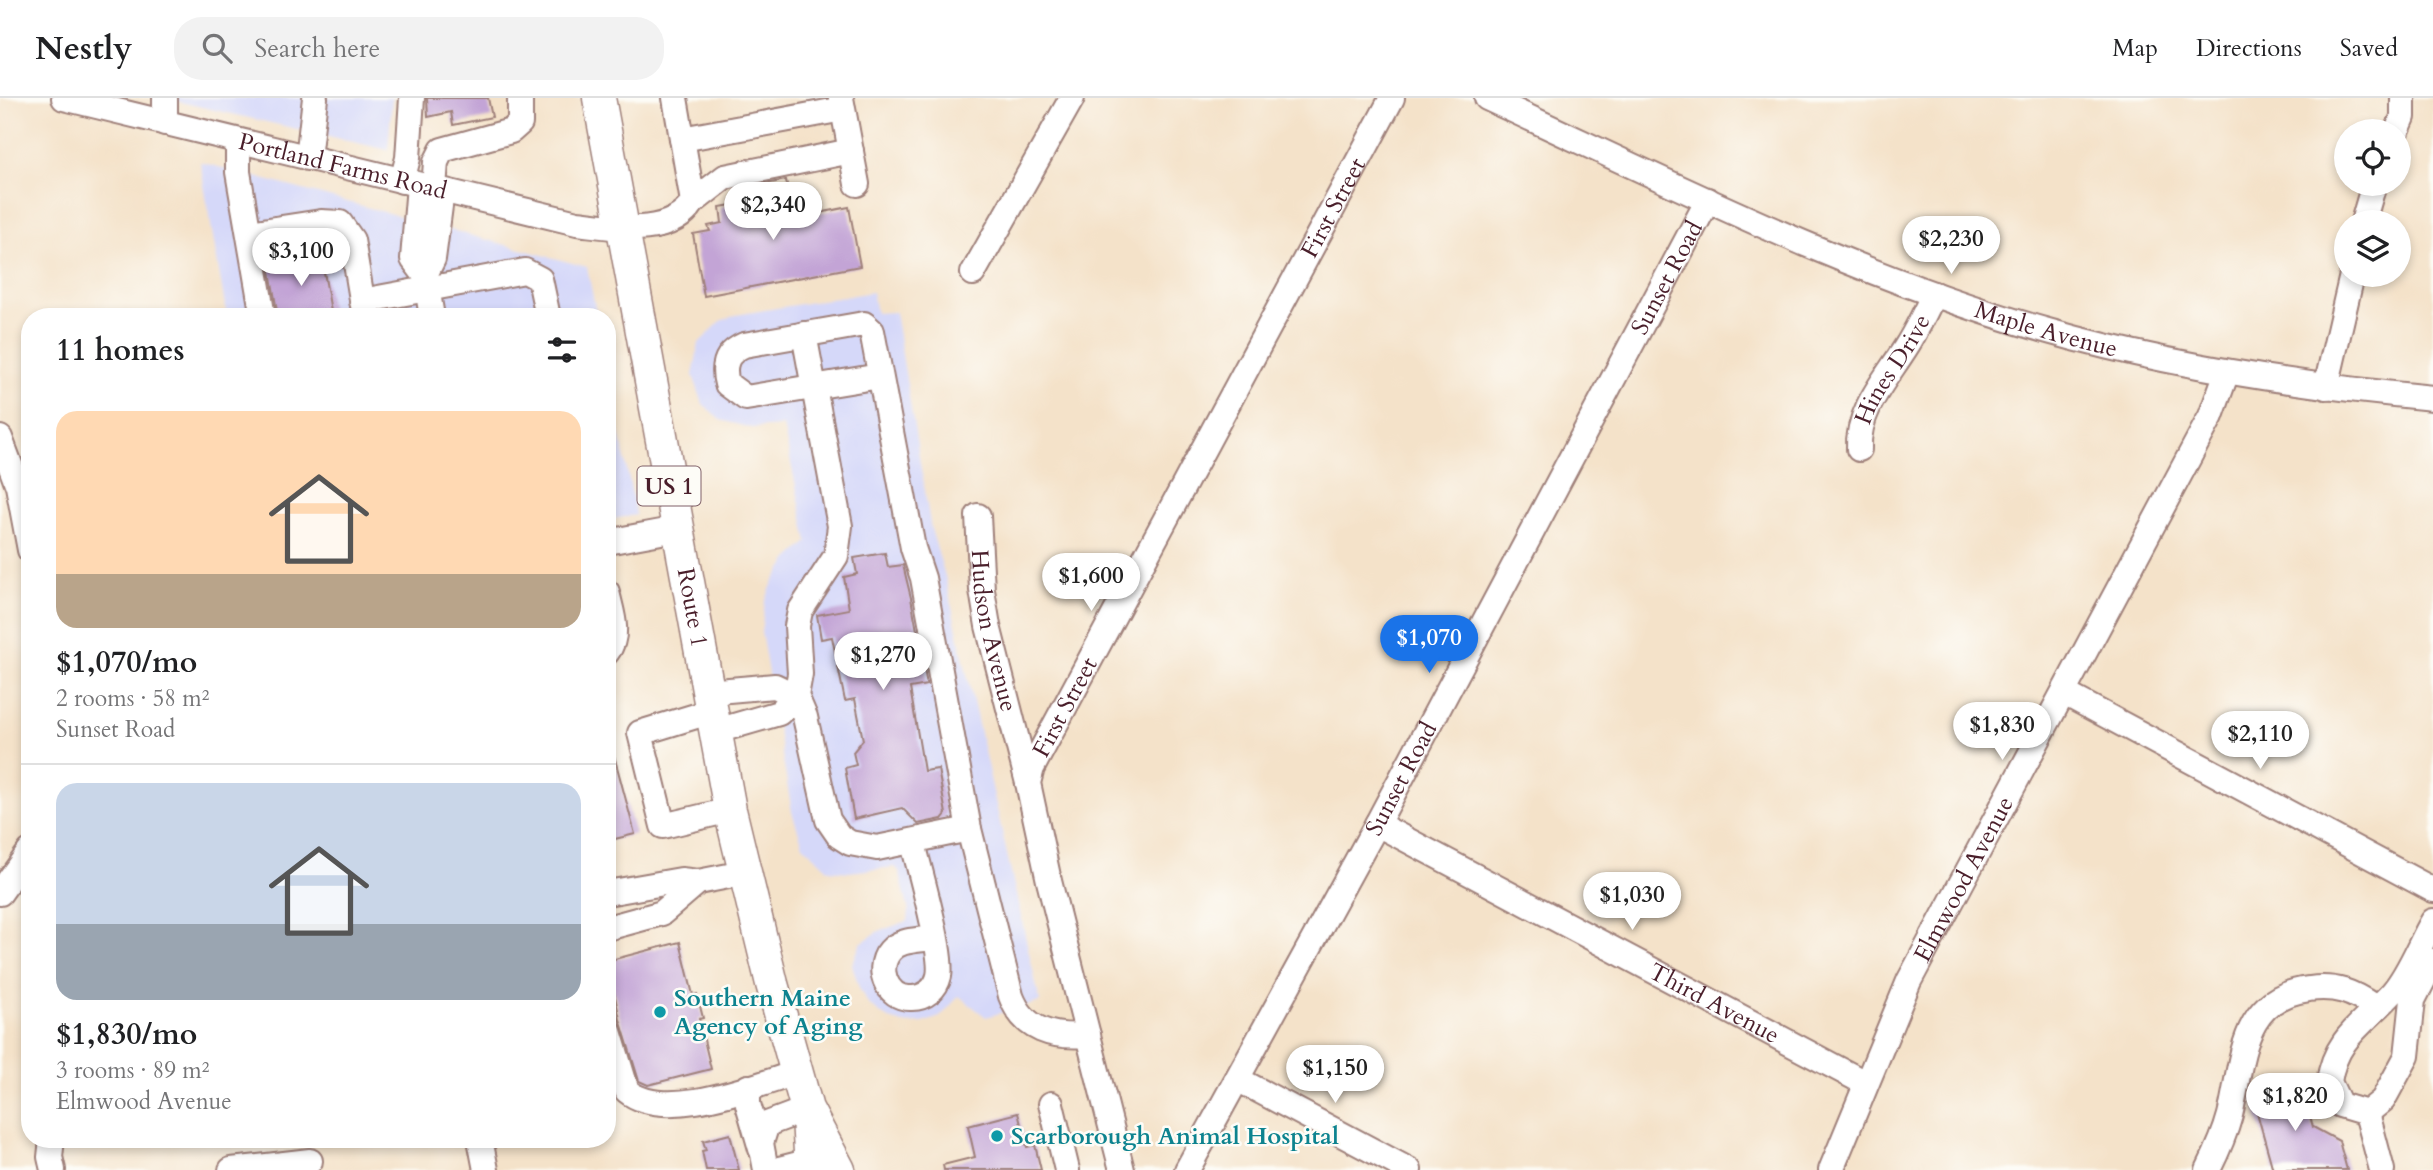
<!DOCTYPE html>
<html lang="en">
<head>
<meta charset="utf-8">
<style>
	:root { --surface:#fff; --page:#f2f2f2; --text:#202124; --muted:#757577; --line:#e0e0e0; --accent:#1a73e8 }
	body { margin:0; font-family:Cardo,serif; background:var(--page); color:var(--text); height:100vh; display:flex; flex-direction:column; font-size:26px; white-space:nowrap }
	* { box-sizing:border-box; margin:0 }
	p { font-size:23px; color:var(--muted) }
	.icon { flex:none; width:38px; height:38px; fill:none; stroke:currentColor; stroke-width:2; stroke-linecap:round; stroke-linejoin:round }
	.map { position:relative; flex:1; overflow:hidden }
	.panel { position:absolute; left:21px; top:210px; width:595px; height:840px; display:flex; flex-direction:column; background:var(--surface); border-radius:28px; box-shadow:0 4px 10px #0003 }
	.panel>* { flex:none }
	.controls { position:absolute; left:2334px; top:21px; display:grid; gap:14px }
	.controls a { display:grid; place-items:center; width:77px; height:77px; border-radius:50%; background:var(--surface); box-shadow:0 4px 10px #0003; font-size:35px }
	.price { position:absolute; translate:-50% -60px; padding:0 16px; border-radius:24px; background:#fff; color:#222; font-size:23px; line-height:46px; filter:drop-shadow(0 2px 4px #0008) }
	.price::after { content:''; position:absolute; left:50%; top:42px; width:21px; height:16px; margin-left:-10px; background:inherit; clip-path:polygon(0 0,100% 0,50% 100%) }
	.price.selected { background:var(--accent); color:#fff }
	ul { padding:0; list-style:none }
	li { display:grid; align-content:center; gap:14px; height:371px; padding:0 35px }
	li+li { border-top:2px solid var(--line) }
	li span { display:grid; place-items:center; height:217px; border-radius:21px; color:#555 }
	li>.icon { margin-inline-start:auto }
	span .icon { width:126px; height:126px; fill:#fffc; stroke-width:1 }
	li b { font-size:30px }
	h2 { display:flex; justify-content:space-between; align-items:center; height:84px; padding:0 35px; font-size:30px }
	header { display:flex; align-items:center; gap:42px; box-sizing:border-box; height:98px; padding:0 35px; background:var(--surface); border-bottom:2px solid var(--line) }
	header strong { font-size:33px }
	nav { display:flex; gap:38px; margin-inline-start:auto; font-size:24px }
	.search { width:490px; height:63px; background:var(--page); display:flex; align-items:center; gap:18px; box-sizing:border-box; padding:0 24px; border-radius:28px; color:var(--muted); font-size:26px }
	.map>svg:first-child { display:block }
	.built { fill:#d5d8f9 }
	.building { fill:#c3a4d6 }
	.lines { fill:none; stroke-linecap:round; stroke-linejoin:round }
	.minor-casing { stroke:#9f807a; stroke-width:28 }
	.major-casing { stroke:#9f807a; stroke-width:35 }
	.minor { stroke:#fff; stroke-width:24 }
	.major { stroke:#fff; stroke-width:32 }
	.culture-dot { fill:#0f9aa8; stroke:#fdfcf7; stroke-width:2.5 }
	.labels { text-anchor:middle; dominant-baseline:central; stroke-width:5; stroke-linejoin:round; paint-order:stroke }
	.shield { fill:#fdfcf7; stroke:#806168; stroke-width:2 }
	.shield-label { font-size:23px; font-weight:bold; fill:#4a1f2b }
	.street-label { font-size:24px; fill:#4a1f2b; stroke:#fdfcf7 }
	.culture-label { font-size:24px; font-weight:bold; fill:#0d838f; stroke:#fdfcf7; text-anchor:start }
</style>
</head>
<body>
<header>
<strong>Nestly</strong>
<div class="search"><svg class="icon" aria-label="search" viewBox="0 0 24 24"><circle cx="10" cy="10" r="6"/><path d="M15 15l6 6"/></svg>Search here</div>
<nav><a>Map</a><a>Directions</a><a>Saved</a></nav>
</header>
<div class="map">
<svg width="2433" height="1072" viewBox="0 0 2433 1072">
	<rect width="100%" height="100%" fill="#fdfcf7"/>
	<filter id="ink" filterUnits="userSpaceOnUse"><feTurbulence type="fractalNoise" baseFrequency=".0143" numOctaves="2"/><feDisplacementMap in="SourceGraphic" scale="14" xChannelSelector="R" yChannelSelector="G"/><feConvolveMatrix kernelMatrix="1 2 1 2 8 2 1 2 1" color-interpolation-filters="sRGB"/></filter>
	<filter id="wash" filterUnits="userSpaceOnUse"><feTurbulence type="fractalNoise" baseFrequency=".00686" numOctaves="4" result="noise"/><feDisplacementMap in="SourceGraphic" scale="28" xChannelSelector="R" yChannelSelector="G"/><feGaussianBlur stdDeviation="1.57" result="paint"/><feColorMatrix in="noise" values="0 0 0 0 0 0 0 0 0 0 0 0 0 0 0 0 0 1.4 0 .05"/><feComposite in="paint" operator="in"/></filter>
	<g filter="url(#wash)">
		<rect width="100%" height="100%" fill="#f4e2c9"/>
		<g class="built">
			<polygon points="163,0 392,0 388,52"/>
			<polygon points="200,64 587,169 597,219 227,219"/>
			<polygon points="872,194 876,215 895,214 931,431 945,478 1040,904 986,919 959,898 940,919 923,925 902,926 885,919 868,906 859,890 852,866 861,845 879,833 908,823 909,813 899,773 895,769 849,774 829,772 803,747 792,714 761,534 765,504 773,484 789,461 808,444 783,328 751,330 720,322 703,306 693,277 699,245 721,223 736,217"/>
			<polygon points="607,271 636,417 607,422"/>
		</g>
		<g id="blocks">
			<g class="building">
				<polygon points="427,0 488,0 492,19 453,27 451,14 428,19"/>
				<polygon points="786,82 789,97 799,95 804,118 849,109 860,168 704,198 693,136 710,133 708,128 722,125 720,109 748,104 745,90"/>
				<polygon points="321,157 332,219 278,219 269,167"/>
				<polygon points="885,455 888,469 903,467 911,500 927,587 910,590 924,673 938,671 946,716 942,721 918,726 902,710 854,721 845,670 856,667 853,654 863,642 855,601 845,603 832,539 821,541 817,517 849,511 844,479 857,476 854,460"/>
				<polygon points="607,650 612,650 635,736 607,743"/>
				<polygon points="680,844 693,897 697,896 703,920 699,921 711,971 648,987 639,983 620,921 607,863"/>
				<polygon points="2279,982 2282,992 2301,986 2313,1029 2339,1043 2347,1072 2273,1072 2253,1000 2268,996 2265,987"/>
				<polygon points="1018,1015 1027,1049 1035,1047 1041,1072 944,1072 943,1067 975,1059 968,1028"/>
				<polygon points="730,1036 739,1072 706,1072 702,1053 706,1052 703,1043"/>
			</g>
		</g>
	</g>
	<g filter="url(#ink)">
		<use href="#blocks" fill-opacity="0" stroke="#9f807a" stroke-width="2"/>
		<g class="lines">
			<g class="minor-casing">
				<g id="minor">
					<path id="s1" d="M 64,0 L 577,125 C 613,129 670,141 693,104 L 675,0"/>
					<polyline points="841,0 857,86"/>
					<path id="s2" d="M 1487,0 C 1671,85 1853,178 2048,233 C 2174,269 2303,288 2433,300"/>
					<polyline points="165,25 165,0"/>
					<polyline points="2397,33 2403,19 2403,0"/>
					<polyline points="682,41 843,11"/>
					<polyline points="238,43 238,74 263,219"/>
					<polyline points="308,60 315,0"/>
					<polyline points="402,83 408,60 412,0"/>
					<polyline points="419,87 413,161 425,177 432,219"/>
					<polyline points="434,90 436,64 442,52 511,33 520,25 520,0"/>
					<polyline points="693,104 725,79 851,53"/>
					<polyline points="2363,124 2374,86"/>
					<polyline points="249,135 321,124 340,125 352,142 365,219"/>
					<polyline points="973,175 1072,0"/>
					<polyline points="425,177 433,161 442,93"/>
					<polyline points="362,203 525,173 540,181 548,219"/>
					<polyline points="804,236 840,428 836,458 800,513 797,528 800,576 796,598 805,619 828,722 839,738 850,745 877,750 969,731"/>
					<path d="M 880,278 L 746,300 L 727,286 C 722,267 726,255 744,247 L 864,226 L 872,233 L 913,450 L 923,480 L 969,731 L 1011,898 C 1024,933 1053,940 1088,937"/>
					<polyline points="2326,289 2352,177"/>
					<polyline points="0,340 18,388 30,452"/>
					<path id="s3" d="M 1859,351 C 1857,312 1886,281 1906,249 C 1917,232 1925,214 1934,196"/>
					<path id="s4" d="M 978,418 L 982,492 L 988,528 L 1028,685"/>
					<polyline points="607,444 677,431"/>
					<path d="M 607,494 C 611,513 621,537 607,554"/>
					<polyline points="706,594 775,588 796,598 779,615 713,634"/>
					<polyline points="2064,595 2433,792"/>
					<polyline points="709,614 640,635 663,728 730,712"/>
					<path id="s5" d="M 1377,726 L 1865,985"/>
					<path d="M 913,745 C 919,770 944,857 939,878 C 936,891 925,900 912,900 C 886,902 873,867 893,850 C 903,841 921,842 935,840"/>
					<polyline points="0,795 30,753"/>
					<polyline points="607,795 681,782 698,784"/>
					<path d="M 2433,823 C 2420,845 2410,874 2393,894 C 2366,924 2335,939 2329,984 L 2340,1007 L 2367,1015 L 2383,1002 L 2407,958 L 2413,902 L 2433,863"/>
					<polyline points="607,830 662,815 698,784 744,775"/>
					<path d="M 607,927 L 627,993 C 665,1024 753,988 796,975"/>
					<polyline points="1239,982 1409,1072"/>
					<polyline points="748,989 748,1006 761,1051"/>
					<polyline points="1051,1006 1067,1072"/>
					<polyline points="2367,1015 2382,1072"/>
					<polyline points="52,1041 50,1059 53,1072"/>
					<polyline points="480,1041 486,1072"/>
					<polyline points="231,1072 310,1063"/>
					<polyline points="766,1072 761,1045 767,1026 807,1011"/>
					<polyline points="775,1072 810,1063"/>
					<path id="s6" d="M 1122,1072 L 1049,783 L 1028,685 L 1032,670 L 1392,0"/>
					<path id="s7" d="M 1187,1072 L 1377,726 L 1708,102"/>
					<path id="s8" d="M 1831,1072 L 1909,883 L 2211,318 L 2227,274"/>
					<path d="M 2208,1072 C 2217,1054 2225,1036 2230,1017 C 2243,964 2240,899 2309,891 C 2335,887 2353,894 2374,909"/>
				</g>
			</g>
			<g class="major-casing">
				<g id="major">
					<path id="s9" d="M 599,0 L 730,712 L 772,886 L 807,1011 L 839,1072"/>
					<polyline points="808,1019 811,1072"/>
				</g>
			</g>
			<use href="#minor" class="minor"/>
			<use href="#major" class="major"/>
		</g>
	</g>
	<g class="culture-dot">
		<circle cx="660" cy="914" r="7"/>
		<circle cx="997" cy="1038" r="7"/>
	</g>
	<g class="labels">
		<rect class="shield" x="637.5" y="368.5" width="63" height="39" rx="5"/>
		<g class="shield-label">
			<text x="669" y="388">US 1</text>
		</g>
		<g class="street-label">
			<text stroke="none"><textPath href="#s1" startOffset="287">Portland Farms Road</textPath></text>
			<text stroke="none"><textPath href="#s6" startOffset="1050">First Street</textPath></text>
			<text stroke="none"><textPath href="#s7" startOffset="1013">Sunset Road</textPath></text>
			<text stroke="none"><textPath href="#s2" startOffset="606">Maple Avenue</textPath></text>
			<text stroke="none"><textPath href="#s3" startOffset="88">Hines Drive</textPath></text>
			<text stroke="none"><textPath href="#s9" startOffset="518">Route 1</textPath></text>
			<text stroke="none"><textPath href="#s4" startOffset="116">Hudson Avenue</textPath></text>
			<text stroke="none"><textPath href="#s6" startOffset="483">First Street</textPath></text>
			<text stroke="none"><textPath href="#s7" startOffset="446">Sunset Road</textPath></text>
			<text stroke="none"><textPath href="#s8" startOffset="320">Elmwood Avenue</textPath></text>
			<text stroke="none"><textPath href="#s5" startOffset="382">Third Avenue</textPath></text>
		</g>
		<g class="culture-label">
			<text x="674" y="900">Southern Maine<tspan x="674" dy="28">Agency of Aging</tspan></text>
			<text x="1011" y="1038">Scarborough Animal Hospital</text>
		</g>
	</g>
</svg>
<div class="controls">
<a><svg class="icon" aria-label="locate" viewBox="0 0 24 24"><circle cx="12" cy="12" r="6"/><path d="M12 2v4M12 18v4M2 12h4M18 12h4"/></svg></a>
<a><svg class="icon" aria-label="layers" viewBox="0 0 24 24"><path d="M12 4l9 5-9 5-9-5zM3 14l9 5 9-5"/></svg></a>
</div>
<b class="price" style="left:773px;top:144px">$2,340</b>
<b class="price" style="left:1951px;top:178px">$2,230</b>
<b class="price" style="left:301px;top:190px">$3,100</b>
<b class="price" style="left:1091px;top:515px">$1,600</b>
<b class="price selected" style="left:1429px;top:577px">$1,070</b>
<b class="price" style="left:883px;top:594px">$1,270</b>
<b class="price" style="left:2002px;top:664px">$1,830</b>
<b class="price" style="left:2260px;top:673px">$2,110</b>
<b class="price" style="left:1632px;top:834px">$1,030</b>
<b class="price" style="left:1335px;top:1007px">$1,150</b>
<b class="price" style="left:2295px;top:1035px">$1,820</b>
<section class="panel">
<h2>11 homes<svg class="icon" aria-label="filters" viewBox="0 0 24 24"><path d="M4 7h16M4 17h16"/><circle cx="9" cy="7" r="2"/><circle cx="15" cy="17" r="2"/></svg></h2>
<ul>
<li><span style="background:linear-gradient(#ffd9b3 75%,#b9a48a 0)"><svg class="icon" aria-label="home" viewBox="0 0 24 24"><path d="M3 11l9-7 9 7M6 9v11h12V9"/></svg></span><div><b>$1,070/mo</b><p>2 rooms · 58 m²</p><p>Sunset Road</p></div></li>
<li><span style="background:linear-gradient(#c9d6e8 65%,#9aa5b1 0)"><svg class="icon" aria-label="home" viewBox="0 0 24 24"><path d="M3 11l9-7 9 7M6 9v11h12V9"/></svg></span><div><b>$1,830/mo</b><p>3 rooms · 89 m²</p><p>Elmwood Avenue</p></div></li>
</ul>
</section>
</div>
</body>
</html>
